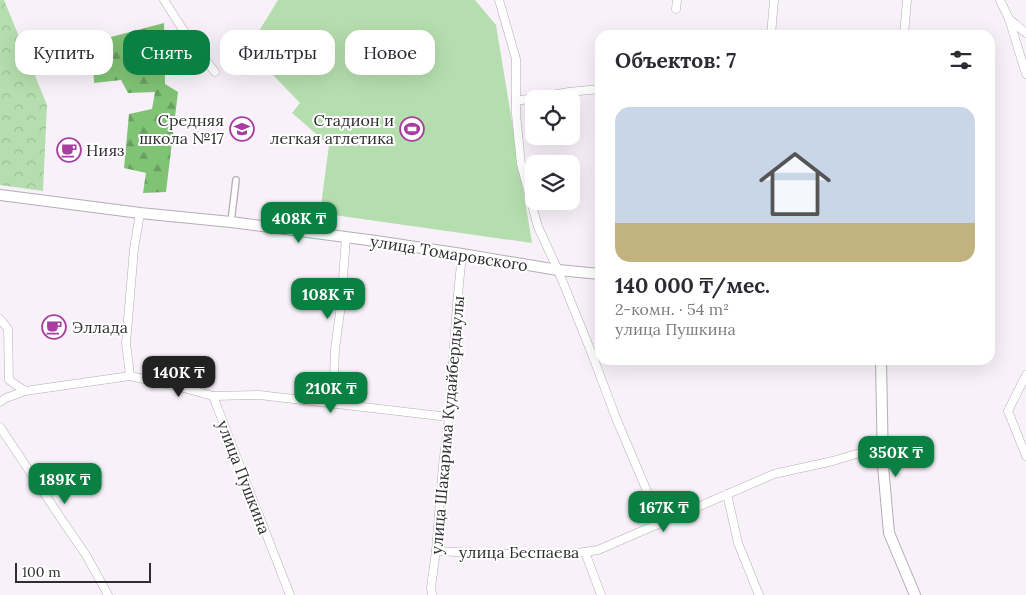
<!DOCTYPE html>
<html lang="ru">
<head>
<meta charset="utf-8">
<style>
	:root { --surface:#fff; --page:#f7f7f7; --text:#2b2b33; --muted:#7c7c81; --line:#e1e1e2; --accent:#0b8043 }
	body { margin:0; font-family:Lora,serif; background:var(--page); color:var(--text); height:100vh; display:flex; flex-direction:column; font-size:19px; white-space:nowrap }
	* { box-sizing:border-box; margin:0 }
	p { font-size:16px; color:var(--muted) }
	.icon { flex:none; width:28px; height:28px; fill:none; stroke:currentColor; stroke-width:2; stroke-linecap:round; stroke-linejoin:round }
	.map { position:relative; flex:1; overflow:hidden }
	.sheet { position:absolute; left:595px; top:30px; width:400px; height:335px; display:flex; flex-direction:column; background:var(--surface); border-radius:15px; box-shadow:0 5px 20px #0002 }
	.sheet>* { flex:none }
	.hud { position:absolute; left:15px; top:30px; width:475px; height:45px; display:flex; gap:10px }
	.buttons { position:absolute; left:525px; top:90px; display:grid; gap:10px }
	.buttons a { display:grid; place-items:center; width:55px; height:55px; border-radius:10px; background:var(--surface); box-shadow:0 5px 20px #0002; font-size:25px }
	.scale { position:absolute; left:15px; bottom:12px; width:136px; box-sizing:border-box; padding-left:5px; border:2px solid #302d31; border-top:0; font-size:14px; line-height:18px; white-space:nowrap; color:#302d31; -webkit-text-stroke:4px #fff; paint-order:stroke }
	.price { position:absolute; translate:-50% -42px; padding:0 11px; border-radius:10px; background:var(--accent); color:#fff; font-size:16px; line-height:32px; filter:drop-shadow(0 1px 2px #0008) }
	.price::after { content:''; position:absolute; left:50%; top:30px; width:15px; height:11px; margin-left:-8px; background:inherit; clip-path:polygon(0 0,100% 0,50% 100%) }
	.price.on { background:#222; color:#fff }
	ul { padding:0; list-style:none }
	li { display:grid; align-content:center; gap:10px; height:265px; padding:0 20px }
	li+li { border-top:1px solid var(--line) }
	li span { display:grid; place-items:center; height:155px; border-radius:15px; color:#555 }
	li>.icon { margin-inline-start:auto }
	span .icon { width:90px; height:90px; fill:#fffc; stroke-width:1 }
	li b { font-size:21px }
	h2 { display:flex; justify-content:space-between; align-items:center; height:60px; padding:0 20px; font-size:21px }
	.tag { padding:0 18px; border-radius:15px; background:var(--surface); box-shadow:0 5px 20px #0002; font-size:18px; line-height:45px }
	.tag.on { background:var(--accent); color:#fff }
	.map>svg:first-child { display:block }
	.forest { fill:url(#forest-firs) }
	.park { fill:url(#park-crowns) }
	.pitch { fill:#b5deae }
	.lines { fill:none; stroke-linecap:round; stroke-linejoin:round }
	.pedestrian-casing { stroke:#b4adb5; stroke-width:8 }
	.minor-casing { stroke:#b4adb5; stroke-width:9 }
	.tertiary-casing { stroke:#b4adb5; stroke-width:12 }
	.pedestrian { stroke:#fff; stroke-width:5.5 }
	.minor { stroke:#fff; stroke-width:8 }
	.tertiary { stroke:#fff; stroke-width:10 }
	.labels { text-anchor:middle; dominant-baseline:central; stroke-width:4; stroke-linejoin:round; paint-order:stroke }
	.poi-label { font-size:16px; fill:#302d31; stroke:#fff; text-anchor:end }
	.street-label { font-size:16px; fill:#302d31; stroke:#fff }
</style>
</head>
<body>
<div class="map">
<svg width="1026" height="595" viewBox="0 0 1026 595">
	<defs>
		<pattern id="forest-firs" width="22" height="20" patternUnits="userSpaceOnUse" patternTransform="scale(1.25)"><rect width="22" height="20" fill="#80c375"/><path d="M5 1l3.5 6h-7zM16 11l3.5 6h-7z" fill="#699f61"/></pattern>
		<pattern id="park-crowns" width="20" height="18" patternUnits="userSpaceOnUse" patternTransform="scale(1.25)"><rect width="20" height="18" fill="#b5deae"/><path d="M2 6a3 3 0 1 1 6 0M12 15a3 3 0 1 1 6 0" fill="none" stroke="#9cbf96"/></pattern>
	</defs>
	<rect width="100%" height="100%" fill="#f8f1f9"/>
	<polygon class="forest" points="164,23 165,84 178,92 166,192 143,193 146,173 124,168 129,114 152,109 155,92 128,93 121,80 94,83 92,42"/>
	<polygon class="park" points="0,0 4,0 47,105 43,191 0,185"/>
	<polygon class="pitch" points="278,0 475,0 496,25 532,243 320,213 329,145 292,113 300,103 248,49"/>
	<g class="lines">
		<g class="pedestrian-casing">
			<polyline id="pedestrian" points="231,222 236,180"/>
		</g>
		<g class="minor-casing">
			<g id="minor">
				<polyline points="164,0 187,36 215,72"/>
				<polyline points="499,0 516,59 516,114 521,164 538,227 558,270 592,354 616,418 660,522"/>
				<polyline points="1000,0 1009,19 1026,74"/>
				<polyline points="676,9 677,0"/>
				<polyline points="1009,19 1026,33"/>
				<polyline points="771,35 774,0"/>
				<polyline points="904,35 907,0"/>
				<polyline points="516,101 569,92 600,89"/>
				<polyline points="140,213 134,249 126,343 130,376 180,387 213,396 251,495 290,595"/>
				<polyline points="0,319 8,329 9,380 25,391 130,376"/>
				<polyline points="1026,375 1008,411 1026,456"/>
				<polyline points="213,396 259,395 449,417"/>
				<polyline points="0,402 6,398 25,391"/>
				<polyline points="333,403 335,349 341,305 346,238"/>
				<polyline points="0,427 66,526 86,555 108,595"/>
				<polyline points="727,494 738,543 759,595"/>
				<polyline points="436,551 476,553 564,555 598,550 774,474 833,461 883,446"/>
				<polyline points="585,552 601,595"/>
				<polyline points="432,595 431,587 436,551 443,465 449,417 457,304 462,254"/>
			</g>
		</g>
		<g class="tertiary-casing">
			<g id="tertiary">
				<polyline points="0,195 140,213 231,222 376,241 462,254 558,270 600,274"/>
				<polyline points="881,360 883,466 889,533 915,595"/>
			</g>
		</g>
		<use href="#pedestrian" class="pedestrian"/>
		<use href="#minor" class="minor"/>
		<use href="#tertiary" class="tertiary"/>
	</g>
	<defs>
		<g id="school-ring" transform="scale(1.25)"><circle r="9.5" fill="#fff" stroke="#a83e9f" stroke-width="1.5"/><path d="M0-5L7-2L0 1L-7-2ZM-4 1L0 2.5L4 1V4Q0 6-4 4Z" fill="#a83e9f"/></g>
		<g id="stadium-ring" transform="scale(1.25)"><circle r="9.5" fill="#fff" stroke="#a83e9f" stroke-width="1.5"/><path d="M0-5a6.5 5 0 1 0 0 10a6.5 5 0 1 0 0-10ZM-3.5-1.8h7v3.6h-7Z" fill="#a83e9f"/></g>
		<g id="cafe-ring" transform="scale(1.25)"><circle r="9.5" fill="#fff" stroke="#a83e9f" stroke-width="1.5"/><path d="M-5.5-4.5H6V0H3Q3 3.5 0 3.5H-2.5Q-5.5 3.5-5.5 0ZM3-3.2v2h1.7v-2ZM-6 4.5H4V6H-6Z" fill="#a83e9f"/></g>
	</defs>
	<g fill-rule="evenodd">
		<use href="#school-ring" x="242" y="129"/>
		<use href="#stadium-ring" x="412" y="129"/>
		<use href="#cafe-ring" x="69" y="150"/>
		<use href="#cafe-ring" x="54" y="327"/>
	</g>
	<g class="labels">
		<g class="poi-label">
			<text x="224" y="120">Средняя<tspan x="224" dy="18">школа №17</tspan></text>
			<text x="394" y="120">Стадион и<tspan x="394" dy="18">легкая атлетика</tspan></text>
			<text x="86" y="150" text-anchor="start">Нияз</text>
			<text x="72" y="327" text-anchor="start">Эллада</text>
		</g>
		<g class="street-label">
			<text transform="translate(449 253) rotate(9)">улица Томаровского</text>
			<text transform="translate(447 425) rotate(-85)">улица Шакарима Кудайбердыулы</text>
			<text transform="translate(244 477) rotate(69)">улица Пушкина</text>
			<text x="519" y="552">улица Беспаева</text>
		</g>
	</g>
</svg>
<div class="buttons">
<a><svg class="icon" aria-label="locate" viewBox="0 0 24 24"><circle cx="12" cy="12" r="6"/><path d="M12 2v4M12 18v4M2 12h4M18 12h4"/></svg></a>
<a><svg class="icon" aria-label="layers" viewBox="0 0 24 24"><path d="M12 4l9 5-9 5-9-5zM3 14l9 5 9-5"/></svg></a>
</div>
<div class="scale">100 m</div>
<b class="price" style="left:299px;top:244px">408K ₸</b>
<b class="price" style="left:328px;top:320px">108K ₸</b>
<b class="price on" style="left:179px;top:398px">140K ₸</b>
<b class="price" style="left:331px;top:414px">210K ₸</b>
<b class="price" style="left:896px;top:478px">350K ₸</b>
<b class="price" style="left:65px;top:505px">189K ₸</b>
<b class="price" style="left:664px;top:533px">167K ₸</b>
<div class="hud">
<a class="tag">Купить</a>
<a class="tag on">Снять</a>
<a class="tag">Фильтры</a>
<a class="tag">Новое</a>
</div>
<section class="sheet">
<h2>Объектов: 7<svg class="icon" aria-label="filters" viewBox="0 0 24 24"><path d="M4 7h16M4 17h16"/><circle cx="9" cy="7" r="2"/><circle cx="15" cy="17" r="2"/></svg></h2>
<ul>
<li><span style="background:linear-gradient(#c9d6e8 75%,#c2b280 0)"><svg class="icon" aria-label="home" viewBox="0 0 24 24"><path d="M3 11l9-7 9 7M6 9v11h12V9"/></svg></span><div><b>140 000 ₸/мес.</b><p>2-комн. · 54 m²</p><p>улица Пушкина</p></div></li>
</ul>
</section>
</div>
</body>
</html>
